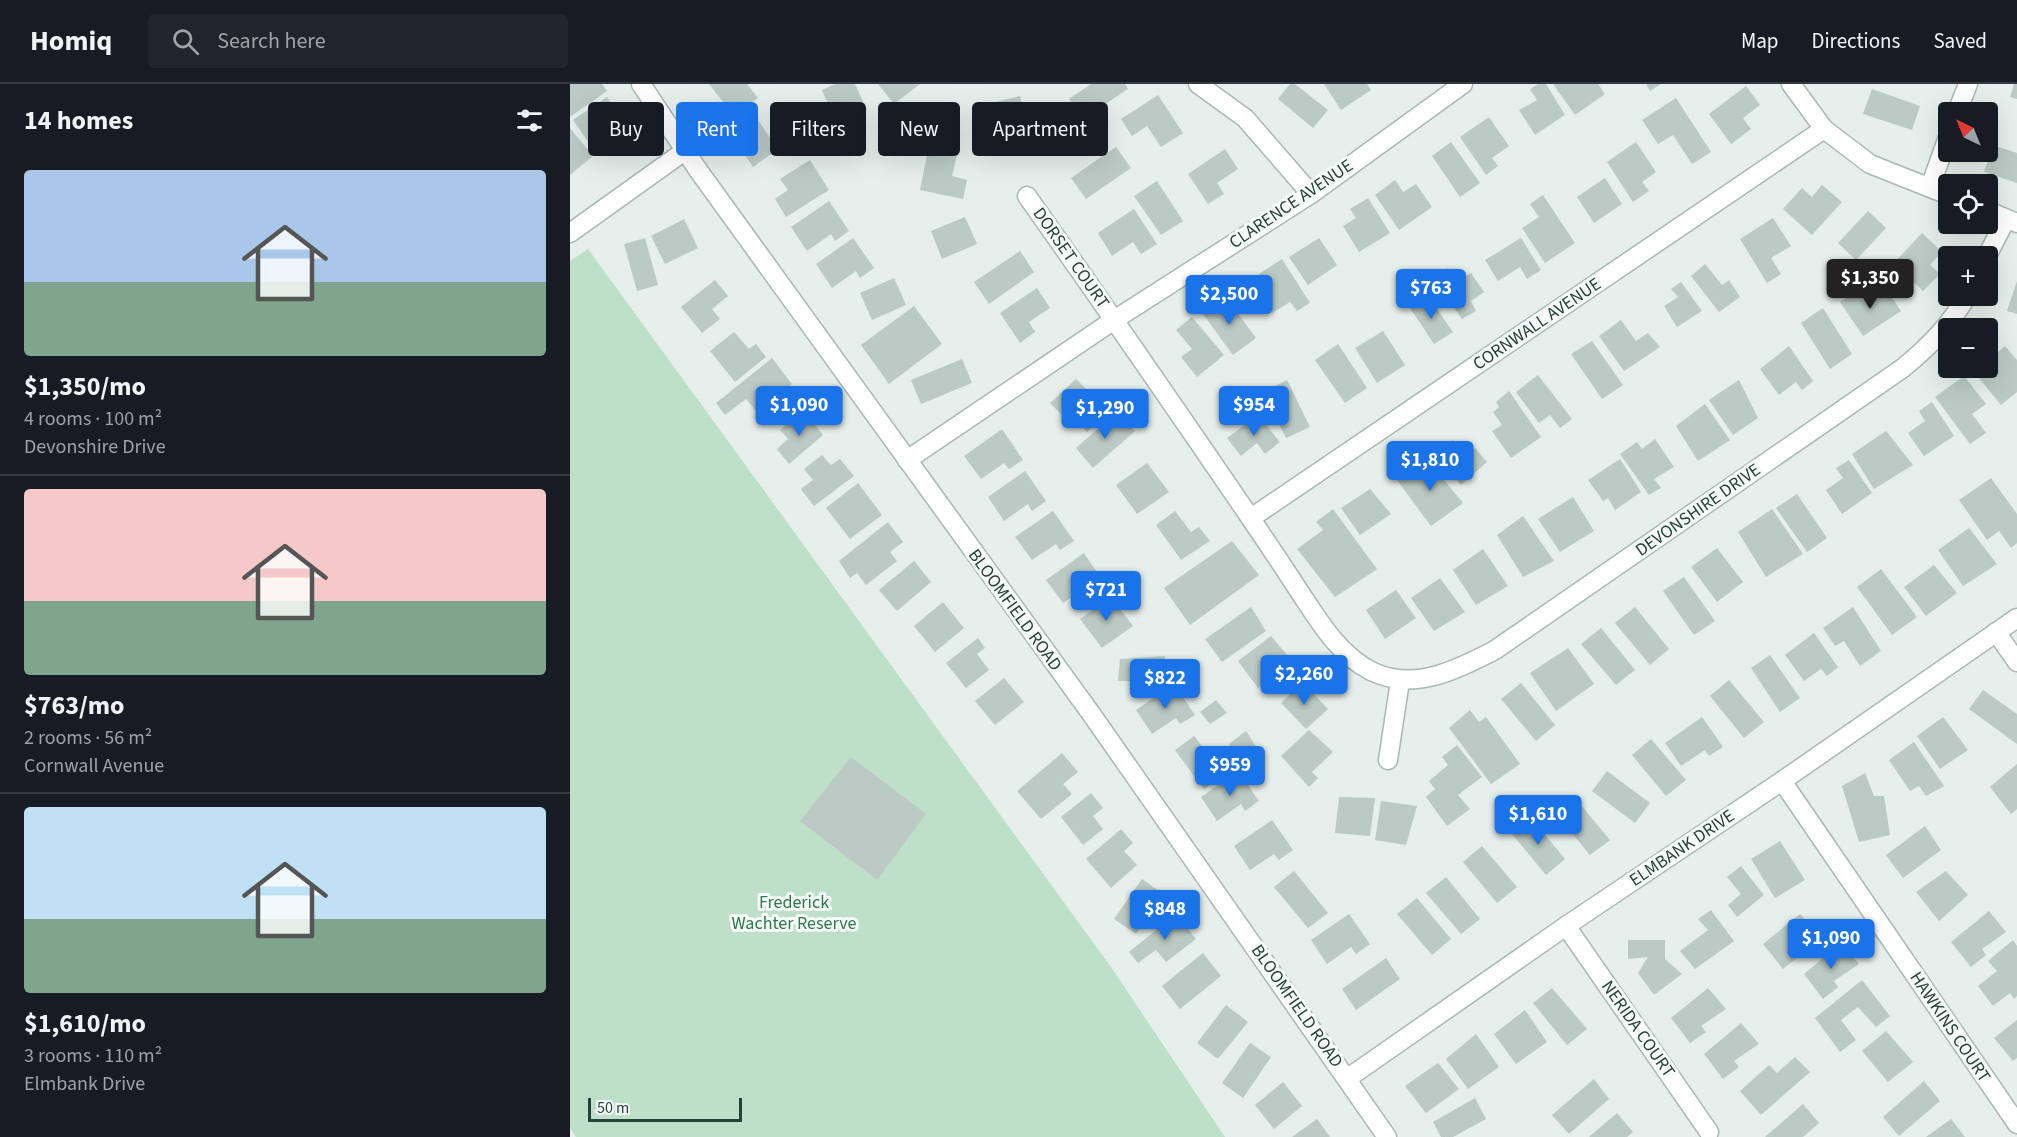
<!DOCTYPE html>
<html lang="en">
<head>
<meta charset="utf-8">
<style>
	:root { --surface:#171b24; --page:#20242c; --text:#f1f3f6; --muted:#9ea1a6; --line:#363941; --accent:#1a73e8 }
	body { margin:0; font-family:"Source Sans 3",sans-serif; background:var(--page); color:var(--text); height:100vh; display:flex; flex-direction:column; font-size:22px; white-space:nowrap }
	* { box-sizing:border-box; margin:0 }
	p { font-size:20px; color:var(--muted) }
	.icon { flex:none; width:33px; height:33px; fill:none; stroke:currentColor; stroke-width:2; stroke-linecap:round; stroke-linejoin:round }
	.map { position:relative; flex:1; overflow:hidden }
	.sheet { display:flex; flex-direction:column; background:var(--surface); width:570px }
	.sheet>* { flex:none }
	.top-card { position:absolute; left:18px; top:18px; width:570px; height:54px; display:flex; gap:12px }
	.needle { width:39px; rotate:317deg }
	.tools { position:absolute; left:1368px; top:18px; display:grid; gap:12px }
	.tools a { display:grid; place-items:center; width:60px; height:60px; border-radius:6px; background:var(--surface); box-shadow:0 6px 24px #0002; font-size:30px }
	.scale { position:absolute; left:18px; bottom:15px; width:154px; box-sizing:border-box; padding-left:6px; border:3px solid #24423a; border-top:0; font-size:16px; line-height:21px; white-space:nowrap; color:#24423a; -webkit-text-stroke:4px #f7fbf9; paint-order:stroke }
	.price { position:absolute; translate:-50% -51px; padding:0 14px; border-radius:6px; background:var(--accent); color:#fff; font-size:20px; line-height:39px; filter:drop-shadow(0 2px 3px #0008) }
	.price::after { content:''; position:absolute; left:50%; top:36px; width:18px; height:14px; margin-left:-9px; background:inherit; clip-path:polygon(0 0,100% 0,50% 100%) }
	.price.selected { background:#222; color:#fff }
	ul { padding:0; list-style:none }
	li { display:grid; align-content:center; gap:12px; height:318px; padding:0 24px }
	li+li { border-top:2px solid var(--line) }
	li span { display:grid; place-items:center; height:186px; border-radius:6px; color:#555 }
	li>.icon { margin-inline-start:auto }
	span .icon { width:108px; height:108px; fill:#fffc; stroke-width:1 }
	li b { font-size:26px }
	h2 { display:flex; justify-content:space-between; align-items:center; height:72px; padding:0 24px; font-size:26px }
	.pill { padding:0 21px; border-radius:6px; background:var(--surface); box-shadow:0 6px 24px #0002; font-size:21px; line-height:54px }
	.pill.selected { background:var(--accent); color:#fff }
	header { display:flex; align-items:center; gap:36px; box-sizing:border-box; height:84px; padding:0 30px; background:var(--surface); border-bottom:2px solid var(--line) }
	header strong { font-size:28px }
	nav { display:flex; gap:33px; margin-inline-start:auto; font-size:21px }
	.search { width:420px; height:54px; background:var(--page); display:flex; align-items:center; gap:15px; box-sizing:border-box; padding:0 21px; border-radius:6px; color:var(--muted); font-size:22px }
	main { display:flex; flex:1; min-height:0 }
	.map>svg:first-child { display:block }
	.green { fill:#bfe0c8 }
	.building { fill:#bbcac4 }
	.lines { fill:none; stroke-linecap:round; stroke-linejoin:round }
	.minor-casing { stroke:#a8b8b2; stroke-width:21 }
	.minor { stroke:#fff; stroke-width:18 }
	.labels { text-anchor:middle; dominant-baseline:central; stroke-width:6; stroke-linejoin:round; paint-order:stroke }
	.street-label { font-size:18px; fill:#24423a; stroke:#f7fbf9 }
	.park-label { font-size:18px; fill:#2d7a4b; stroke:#f7fbf9 }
</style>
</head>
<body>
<header>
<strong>Homiq</strong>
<div class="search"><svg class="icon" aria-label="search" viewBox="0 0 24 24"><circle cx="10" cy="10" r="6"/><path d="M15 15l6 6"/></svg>Search here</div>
<nav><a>Map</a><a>Directions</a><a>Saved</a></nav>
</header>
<main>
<section class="sheet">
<h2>14 homes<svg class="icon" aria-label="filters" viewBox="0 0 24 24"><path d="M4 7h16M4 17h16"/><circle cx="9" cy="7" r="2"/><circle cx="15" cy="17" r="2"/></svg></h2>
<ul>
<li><span style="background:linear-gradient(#a9c7e8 60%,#7fa58c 0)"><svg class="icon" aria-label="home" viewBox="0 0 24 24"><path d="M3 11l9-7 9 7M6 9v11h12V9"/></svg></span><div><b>$1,350/mo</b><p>4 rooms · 100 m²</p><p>Devonshire Drive</p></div></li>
<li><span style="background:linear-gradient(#f6c9c9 60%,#7fa58c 0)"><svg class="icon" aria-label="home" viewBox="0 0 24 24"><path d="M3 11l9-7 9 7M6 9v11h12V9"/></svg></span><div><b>$763/mo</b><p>2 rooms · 56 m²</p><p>Cornwall Avenue</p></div></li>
<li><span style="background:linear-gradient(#bfe0f5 60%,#7fa58c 0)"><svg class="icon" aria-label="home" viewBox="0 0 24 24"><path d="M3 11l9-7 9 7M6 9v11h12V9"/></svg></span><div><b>$1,610/mo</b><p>3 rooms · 110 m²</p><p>Elmbank Drive</p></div></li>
</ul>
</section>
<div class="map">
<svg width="1447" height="1053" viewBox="0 0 1447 1053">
	<rect width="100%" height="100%" fill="#e6efeb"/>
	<polygon class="green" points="18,165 541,883 655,1053 6,1053 0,1044 0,177"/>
	<g class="building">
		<polygon points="0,0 32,0 37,7 0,33"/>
		<polygon points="139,0 177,0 188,14 153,40 143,27 154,19"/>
		<polygon points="265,0 285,0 297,26 286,31 290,42 271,51 252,6"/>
		<polygon points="308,0 350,0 324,20"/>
		<polygon points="521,0 555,0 558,5 513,35 499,15"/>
		<polygon points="720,0 725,0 758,26 743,44 708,15"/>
		<polygon points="754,0 797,0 801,6 771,26"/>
		<polygon points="968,0 976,0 995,31 965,51 949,26 967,16 960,5"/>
		<polygon points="983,0 1028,0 1035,10 1005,31"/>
		<polygon points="1076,0 1091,0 1080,7"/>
		<polygon points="1444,0 1447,0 1447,15 1440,13"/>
		<polygon points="1176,2 1190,21 1173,34 1181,45 1161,60 1139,30"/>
		<polygon points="1302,5 1350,22 1342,46 1293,30"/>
		<polygon points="588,11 613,49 591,63 577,42 562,52 551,35"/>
		<polygon points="450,12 458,52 440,55 438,43 414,48 409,22"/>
		<polygon points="37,13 62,49 28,72 3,36"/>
		<polygon points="1106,14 1141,68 1122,80 1103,51 1088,60 1072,36"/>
		<polygon points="183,29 208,65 183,83 158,47"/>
		<polygon points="919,33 939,62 922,74 928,82 916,91 890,53"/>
		<polygon points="0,44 23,72 0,91"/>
		<polygon points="881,58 910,99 890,113 862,72"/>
		<polygon points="1066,58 1086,88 1072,98 1079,107 1063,118 1037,78"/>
		<polygon points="359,61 388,67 382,92 397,96 393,115 350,106"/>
		<polygon points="1423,61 1447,69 1447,99 1414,88"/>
		<polygon points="546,63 561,84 516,115 501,94"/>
		<polygon points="655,65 668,85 647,99 654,110 638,120 618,90"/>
		<polygon points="240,76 259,106 216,133 205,115 218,106 210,95"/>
		<polygon points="1035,94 1052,120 1024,139 1007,113"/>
		<polygon points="825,96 833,108 846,100 862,123 829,146 805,111"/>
		<polygon points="587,97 613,137 591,151 564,112"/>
		<polygon points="1252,101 1272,118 1242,151 1213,125 1232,104 1242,113"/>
		<polygon points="973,111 1005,159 975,179 952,144 969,133 960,120"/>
		<polygon points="798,114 820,149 789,168 773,142 786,134 780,125"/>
		<polygon points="259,117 279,147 265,157 261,150 237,167 221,143"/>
		<polygon points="564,125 587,160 571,170 563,158 542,172 528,149"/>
		<polygon points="1298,127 1316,144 1286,176 1268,159"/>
		<polygon points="395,133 407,160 372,175 361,147"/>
		<polygon points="1203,134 1221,162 1201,174 1211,190 1197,199 1170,155"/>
		<polygon points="114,135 128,164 95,180 81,152"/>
		<polygon points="1352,149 1372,168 1360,181 1370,190 1353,207 1324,179"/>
		<polygon points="75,154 88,201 67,207 54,160"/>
		<polygon points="283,154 304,184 290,194 286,187 262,204 246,180"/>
		<polygon points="749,154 767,181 738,201 719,173"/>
		<polygon points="951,154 971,186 957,195 950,183 928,197 915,176"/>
		<polygon points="450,167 464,188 419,220 404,198"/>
		<polygon points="712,175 740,219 727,227 720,218 702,229 688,209 697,203 689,190"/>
		<polygon points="1135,180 1152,201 1159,196 1170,213 1149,228 1121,192"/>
		<polygon points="878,184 886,198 901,189 914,208 901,217 906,227 892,235 863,194"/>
		<polygon points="324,194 336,221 302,236 290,209"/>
		<polygon points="145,196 158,212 142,225 150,235 132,249 111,223"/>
		<polygon points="1447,197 1447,230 1437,227"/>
		<polygon points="1111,198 1132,227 1107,243 1094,222 1108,213 1101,205"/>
		<polygon points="1315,203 1331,227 1293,252 1270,218 1287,207 1294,217"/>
		<polygon points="467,204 480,224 459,238 465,248 450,259 430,229"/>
		<polygon points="858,212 883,248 864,260 840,224"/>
		<polygon points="656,213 686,254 663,271 633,230"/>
		<polygon points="344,222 372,260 319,300 291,261"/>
		<polygon points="1253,224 1282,270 1260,285 1231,239"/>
		<polygon points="622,233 654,271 627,293 611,273 622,265 606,246"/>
		<polygon points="1051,236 1066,257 1078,249 1090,263 1054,287 1029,252"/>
		<polygon points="813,247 835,281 807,299 785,264"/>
		<polygon points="164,248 179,265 186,260 196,273 165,298 140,267"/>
		<polygon points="1022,257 1053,301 1032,315 1001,270"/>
		<polygon points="768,260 797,304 775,319 745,276"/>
		<polygon points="1219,262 1243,297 1232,306 1226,298 1209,311 1190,285"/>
		<polygon points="1435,262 1447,276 1447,308 1431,321 1404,288 1409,284 1418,284 1418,277"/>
		<polygon points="202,274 222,300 187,328 176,315 155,331 146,319"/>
		<polygon points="392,275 402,299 351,320 341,296"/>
		<polygon points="968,291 1002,335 990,344 980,331 969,339 946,308"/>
		<polygon points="1394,292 1416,320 1402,330 1416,349 1400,360 1365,313"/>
		<polygon points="506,295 525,314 534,305 548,319 517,348 503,334 499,338 480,319"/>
		<polygon points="717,296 740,343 716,354 693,308"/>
		<polygon points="1169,296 1188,334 1163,351 1139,316"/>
		<polygon points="939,307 971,353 941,374 922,347 932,341 923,328 929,323 926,318"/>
		<polygon points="1362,318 1384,352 1354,372 1338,349 1355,337 1349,327"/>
		<polygon points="1135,320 1160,356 1128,377 1106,342"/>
		<polygon points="233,327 253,351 219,380 207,365 218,355 210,346"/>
		<polygon points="547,328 565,347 523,384 506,364"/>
		<polygon points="688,331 710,358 695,370 687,359 671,372 657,354"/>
		<polygon points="432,345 453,376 439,385 434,379 411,395 394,372"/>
		<polygon points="1316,347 1343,381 1304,405 1282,370"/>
		<polygon points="1085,355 1104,383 1084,395 1091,404 1079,411 1050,370 1067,358 1072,365"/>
		<polygon points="883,356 896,371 905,364 917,378 891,401 865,372"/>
		<polygon points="252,371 261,381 270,375 284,392 244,422 231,405 243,396 234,385"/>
		<polygon points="856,374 893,419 861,442 827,396"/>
		<polygon points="1050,375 1071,408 1045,426 1038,414 1033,417 1018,396"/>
		<polygon points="1279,376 1302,409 1272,430 1256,406 1273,394 1266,384"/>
		<polygon points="577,379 599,408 567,430 546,401"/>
		<polygon points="455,387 476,417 462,427 458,420 434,437 418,413"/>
		<polygon points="1421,394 1447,430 1447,459 1441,464 1429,447 1417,456 1389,416"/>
		<polygon points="288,399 312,431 280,455 256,424"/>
		<polygon points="800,405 821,430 790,451 771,424"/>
		<polygon points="1227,410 1257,454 1237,468 1206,424"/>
		<polygon points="1003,413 1024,447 990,468 968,435"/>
		<polygon points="763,425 807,485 765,513 727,465 753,446 746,438"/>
		<polygon points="1202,425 1233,470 1196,493 1168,448"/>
		<polygon points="483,427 504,457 490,466 486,460 462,476 445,453"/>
		<polygon points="605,427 621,448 629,443 640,457 611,476 586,441"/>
		<polygon points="953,432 984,477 953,493 927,451"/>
		<polygon points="318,438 333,458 320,468 327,477 296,501 287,489 280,494 269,477"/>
		<polygon points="1399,444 1427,480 1393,502 1368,466"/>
		<polygon points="662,457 689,491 620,541 594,504"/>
		<polygon points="1147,464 1173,498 1147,518 1121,483"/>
		<polygon points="913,465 938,502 906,521 883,486"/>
		<polygon points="514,469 535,500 521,509 516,503 493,519 476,496"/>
		<polygon points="344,477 361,498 327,527 309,506"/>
		<polygon points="1364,481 1387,509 1356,532 1334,503"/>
		<polygon points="1311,485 1347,533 1322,551 1287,503"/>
		<polygon points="1114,493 1145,537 1124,551 1093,507"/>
		<polygon points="870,494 895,528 864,547 841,514"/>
		<polygon points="826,506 846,534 815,555 796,526"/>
		<polygon points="541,513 563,542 532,564 510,535"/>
		<polygon points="373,518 394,544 365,568 344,542"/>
		<polygon points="681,523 696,547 652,578 635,555"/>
		<polygon points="1065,523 1099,565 1080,581 1045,539"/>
		<polygon points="1283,523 1311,567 1290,582 1274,557 1265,562 1253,544"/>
		<polygon points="1031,544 1065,586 1046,601 1011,560"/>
		<polygon points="1244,549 1268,583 1257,592 1251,585 1234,597 1215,571"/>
		<polygon points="701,552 717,571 694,589 699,595 688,604 668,577"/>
		<polygon points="408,554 415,564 407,570 419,586 396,604 376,579"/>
		<polygon points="998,564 1024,600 986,627 960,589"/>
		<polygon points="1200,571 1230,614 1210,628 1181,584"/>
		<polygon points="595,572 596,598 548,597 550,575"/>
		<polygon points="434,594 454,618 425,641 405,617"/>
		<polygon points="1159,596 1194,638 1174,654 1140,612"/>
		<polygon points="732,598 758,625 736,645 711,619"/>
		<polygon points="951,599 985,641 966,657 931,615"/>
		<polygon points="604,600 625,631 610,640 606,634 582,650 566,626"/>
		<polygon points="1413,606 1447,630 1447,660 1399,625"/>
		<polygon points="646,616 657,629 640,640 630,628"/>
		<polygon points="900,626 909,638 916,633 950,680 921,700 879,644"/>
		<polygon points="1132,633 1153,663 1139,672 1135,666 1111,682 1095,659"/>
		<polygon points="1373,633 1398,666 1370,685 1347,652"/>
		<polygon points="739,646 763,668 742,688 748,694 739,703 711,672"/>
		<polygon points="676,647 687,664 670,675 659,660"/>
		<polygon points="624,652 655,691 634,705 605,666"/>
		<polygon points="1081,655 1116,696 1096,712 1062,671"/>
		<polygon points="1344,658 1374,702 1356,712 1349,702 1340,707 1319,676"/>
		<polygon points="887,661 912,693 888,711 900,725 877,742 856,713 865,705 859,697 878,681 872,673"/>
		<polygon points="492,669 508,688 493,700 502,710 471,735 447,707"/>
		<polygon points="281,673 356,730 307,796 230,737"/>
		<polygon points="1447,680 1447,725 1441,730 1420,703"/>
		<polygon points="668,687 689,717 675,727 671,720 647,737 631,713"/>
		<polygon points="1037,687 1080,719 1065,739 1022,707"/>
		<polygon points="1295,689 1304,712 1314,712 1320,751 1289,758 1272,702"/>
		<polygon points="521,709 533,724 523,732 533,745 513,761 491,733"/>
		<polygon points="769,713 805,714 800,752 765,749"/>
		<polygon points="1005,714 1040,756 1020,771 986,730"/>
		<polygon points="811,717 847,722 836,761 805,756"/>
		<polygon points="961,734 995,775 976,791 942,750"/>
		<polygon points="702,736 723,766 709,776 704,770 680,786 664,762"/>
		<polygon points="1355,742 1371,766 1333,794 1316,771"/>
		<polygon points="551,745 563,759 554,767 567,781 541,804 516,775"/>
		<polygon points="1210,757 1235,796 1205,814 1181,775"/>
		<polygon points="912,762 947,803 927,819 893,778"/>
		<polygon points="1171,782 1194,811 1167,833 1158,821 1171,810 1157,793"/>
		<polygon points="724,787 758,829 738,844 704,803"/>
		<polygon points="1376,787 1398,811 1369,837 1346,808"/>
		<polygon points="876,793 910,835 891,850 856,809"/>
		<polygon points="572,795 593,810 566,850 544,835"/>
		<polygon points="847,814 881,855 862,871 827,830"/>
		<polygon points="1141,826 1164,857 1125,885 1110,867 1138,846 1128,835"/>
		<polygon points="1419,827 1436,848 1412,865 1416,871 1401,883 1381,858"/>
		<polygon points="606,830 626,855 596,878 586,866 568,879 559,868"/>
		<polygon points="779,830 800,860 786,870 781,863 757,880 741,856"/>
		<polygon points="1230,830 1248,850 1223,867 1228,873 1213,885 1193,860"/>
		<polygon points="1058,856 1095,856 1095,875 1112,890 1084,911 1068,889 1078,873 1058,875"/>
		<polygon points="1443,856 1447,862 1447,912 1444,915 1440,909 1423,922 1408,902 1427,887 1418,877"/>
		<polygon points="1271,859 1289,880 1264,897 1268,903 1253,915 1234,890"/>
		<polygon points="633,869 651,892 610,925 592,902"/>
		<polygon points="816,874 830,895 786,926 772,905"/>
		<polygon points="1292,896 1320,932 1306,943 1288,923 1271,936 1286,956 1270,968 1245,934"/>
		<polygon points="982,904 1017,945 997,961 963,919"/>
		<polygon points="1138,904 1156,925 1131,942 1136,948 1120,959 1101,934"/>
		<polygon points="656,921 678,938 648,975 627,959"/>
		<polygon points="955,926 977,958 946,980 924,950"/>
		<polygon points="1447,936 1447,974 1443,977 1424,954"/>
		<polygon points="1171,939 1189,960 1164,977 1169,983 1153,995 1134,970"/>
		<polygon points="1316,947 1343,978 1318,998 1292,967"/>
		<polygon points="906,950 929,983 898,1005 876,975"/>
		<polygon points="680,959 701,973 673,1014 652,999"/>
		<polygon points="1225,973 1240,988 1191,1031 1170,1007 1199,981 1207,989"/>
		<polygon points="868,979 889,1005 856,1029 835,1002"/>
		<polygon points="1024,995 1039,1015 999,1050 982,1031"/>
		<polygon points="1354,997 1370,1017 1329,1052 1313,1033"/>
		<polygon points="713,998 732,1022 704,1045 685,1021"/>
		<polygon points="905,1014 916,1035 883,1053 871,1053 863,1038"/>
		<polygon points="1233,1020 1249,1039 1233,1053 1195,1053"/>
		<polygon points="1047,1029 1063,1048 1057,1053 1019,1053"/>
		<polygon points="747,1035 760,1053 722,1053"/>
		<polygon points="1381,1035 1395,1053 1356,1053"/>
	</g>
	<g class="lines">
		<g class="minor-casing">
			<g id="minor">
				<polyline points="71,0 128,86 522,631 817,1053"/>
				<polyline points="628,0 675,34 741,110"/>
				<polyline points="1221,0 1254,45 1300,80 1378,111"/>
				<polyline points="1387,28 1398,0"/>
				<polyline points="1360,103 1378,53"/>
				<path d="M 457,112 C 532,218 606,325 679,432 C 696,457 713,482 729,507 C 749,537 768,570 801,587 C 843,608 887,586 925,566 L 1333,284 C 1362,260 1378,243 1397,212"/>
				<polyline points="1418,127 1447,139"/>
				<polyline points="0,149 116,66"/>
				<polyline points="1417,172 1436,135"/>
				<polyline points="337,376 544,236 741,110 893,0"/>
				<polyline points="681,434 1254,45"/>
				<polyline points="1426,548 1447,578"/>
				<polyline points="818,676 830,597"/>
				<polyline points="1212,697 1447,1040"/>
				<polyline points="996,842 1139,1048"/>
				<polyline points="778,994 996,842 1212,697 1447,534"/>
			</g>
		</g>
		<use href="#minor" class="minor"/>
	</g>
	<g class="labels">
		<g class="street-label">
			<text transform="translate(721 120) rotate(-34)">CLARENCE AVENUE</text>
			<text transform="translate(501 174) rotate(55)">DORSET COURT</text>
			<text transform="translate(967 240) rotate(-34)">CORNWALL AVENUE</text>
			<text transform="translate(1128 426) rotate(-35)">DEVONSHIRE DRIVE</text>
			<text transform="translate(445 526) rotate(54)">BLOOMFIELD ROAD</text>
			<text transform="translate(1112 764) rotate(-34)">ELMBANK DRIVE</text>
			<text transform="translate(727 922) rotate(55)">BLOOMFIELD ROAD</text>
			<text transform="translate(1380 943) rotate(56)">HAWKINS COURT</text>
			<text transform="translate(1068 945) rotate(55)">NERIDA COURT</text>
		</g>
		<g class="park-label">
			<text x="224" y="818">Frederick<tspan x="224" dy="21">Wachter Reserve</tspan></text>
		</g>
	</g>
</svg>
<div class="tools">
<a><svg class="needle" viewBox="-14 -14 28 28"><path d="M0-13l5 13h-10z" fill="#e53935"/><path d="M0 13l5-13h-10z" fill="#9ea1a6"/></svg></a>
<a><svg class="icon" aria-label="locate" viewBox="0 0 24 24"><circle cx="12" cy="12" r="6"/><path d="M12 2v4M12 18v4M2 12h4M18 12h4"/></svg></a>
<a>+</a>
<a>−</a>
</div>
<div class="scale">50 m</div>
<b class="price selected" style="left:1300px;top:226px">$1,350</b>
<b class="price" style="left:861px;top:236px">$763</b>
<b class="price" style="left:659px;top:242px">$2,500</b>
<b class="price" style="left:229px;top:353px">$1,090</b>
<b class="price" style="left:684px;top:353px">$954</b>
<b class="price" style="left:535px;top:356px">$1,290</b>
<b class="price" style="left:860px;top:408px">$1,810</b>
<b class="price" style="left:536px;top:538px">$721</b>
<b class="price" style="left:734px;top:622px">$2,260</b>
<b class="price" style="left:595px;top:626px">$822</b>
<b class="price" style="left:660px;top:713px">$959</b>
<b class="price" style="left:968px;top:762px">$1,610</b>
<b class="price" style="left:595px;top:857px">$848</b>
<b class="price" style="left:1261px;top:886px">$1,090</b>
<div class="top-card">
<a class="pill">Buy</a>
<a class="pill selected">Rent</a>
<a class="pill">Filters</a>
<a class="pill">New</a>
<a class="pill">Apartment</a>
</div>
</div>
</main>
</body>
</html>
